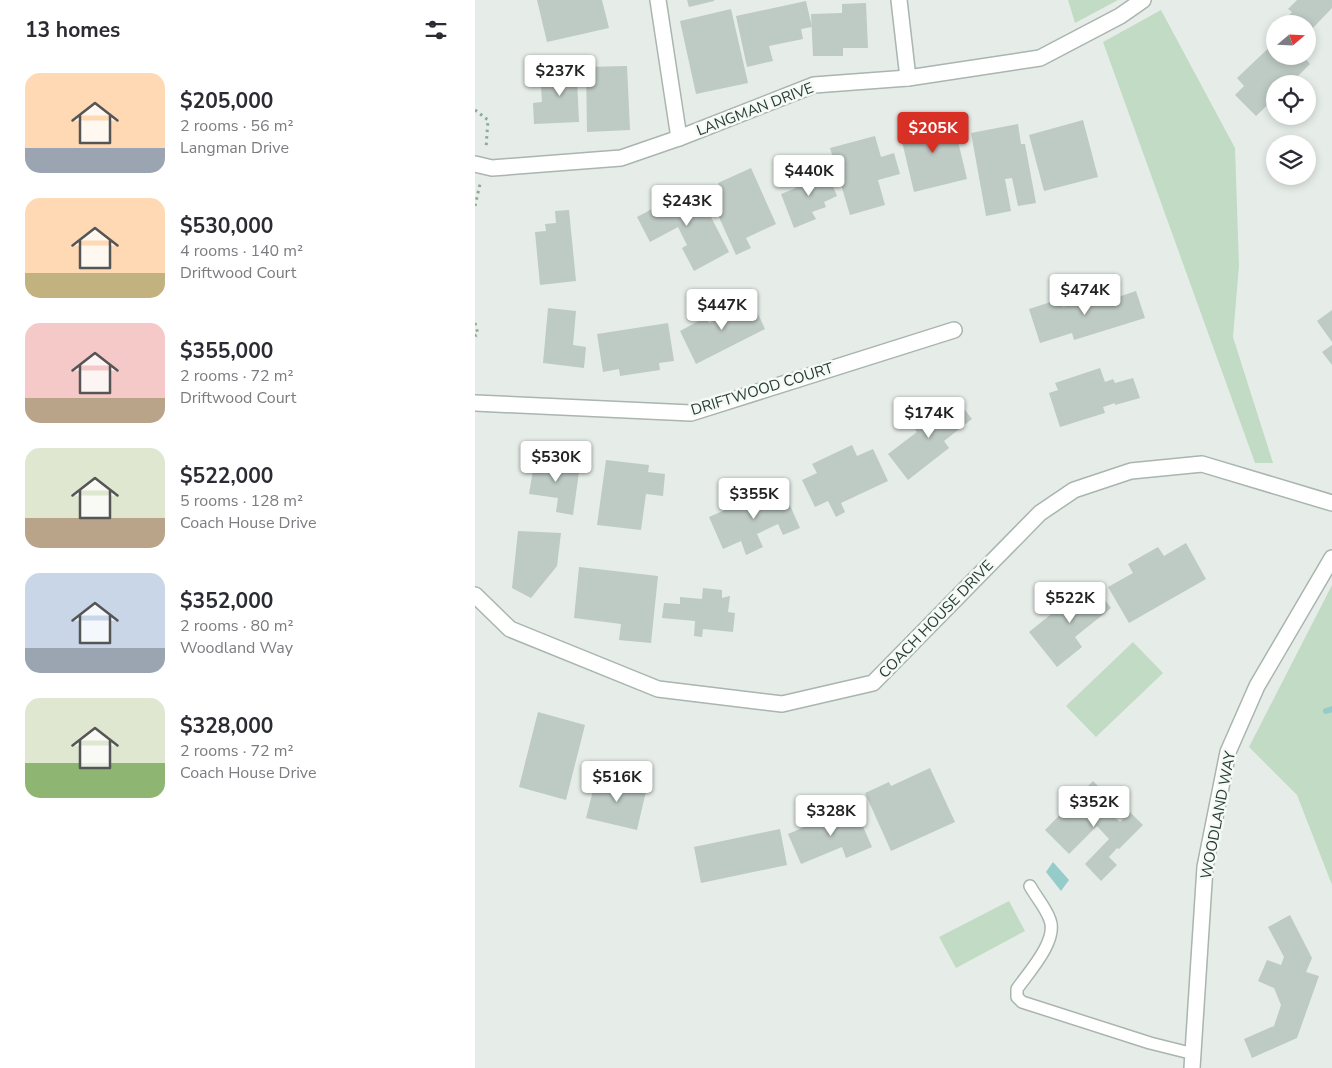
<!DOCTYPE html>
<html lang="en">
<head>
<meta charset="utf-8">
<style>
	:root { --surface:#fff; --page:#f2f2f3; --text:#2b2b33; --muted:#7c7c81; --accent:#d93025 }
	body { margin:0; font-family:"Nunito Sans",sans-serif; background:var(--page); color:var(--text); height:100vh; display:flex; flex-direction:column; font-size:19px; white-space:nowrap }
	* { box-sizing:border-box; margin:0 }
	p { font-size:16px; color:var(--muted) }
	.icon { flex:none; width:28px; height:28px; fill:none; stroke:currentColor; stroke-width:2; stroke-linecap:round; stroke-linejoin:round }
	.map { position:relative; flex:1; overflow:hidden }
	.details { display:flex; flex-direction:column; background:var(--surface); width:475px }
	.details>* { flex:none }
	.needle { width:32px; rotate:71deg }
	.fabs { position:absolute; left:791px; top:15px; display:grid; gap:10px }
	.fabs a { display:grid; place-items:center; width:50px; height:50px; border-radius:50%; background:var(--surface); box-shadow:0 2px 8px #0003; font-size:25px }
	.price { position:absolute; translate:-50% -42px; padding:0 11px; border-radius:5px; background:#fff; color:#222; font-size:16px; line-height:32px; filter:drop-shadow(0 1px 2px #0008) }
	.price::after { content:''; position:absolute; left:50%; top:30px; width:15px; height:11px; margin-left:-8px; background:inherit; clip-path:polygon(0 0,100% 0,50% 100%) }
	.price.active { background:var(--accent); color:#fff }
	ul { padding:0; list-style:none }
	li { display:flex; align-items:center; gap:15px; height:125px; padding:0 25px }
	li span { display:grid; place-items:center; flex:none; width:140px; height:100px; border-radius:15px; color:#555 }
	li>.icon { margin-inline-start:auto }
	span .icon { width:60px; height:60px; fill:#fffc; stroke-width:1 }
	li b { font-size:21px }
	h2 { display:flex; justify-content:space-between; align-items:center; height:60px; padding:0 25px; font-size:21px }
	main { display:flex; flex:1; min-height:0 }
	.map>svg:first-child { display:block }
	.green { fill:#c2dbc4 }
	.water { fill:#95cbc9 }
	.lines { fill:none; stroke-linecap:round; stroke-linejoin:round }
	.stream { stroke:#95cbc9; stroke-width:6 }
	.building { fill:#becac4 }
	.lane-casing { stroke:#a9b5ae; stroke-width:14 }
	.street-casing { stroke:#a9b5ae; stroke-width:18 }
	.path { stroke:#8aad9b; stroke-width:3; stroke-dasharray:2.5 4; stroke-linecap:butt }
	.lane { stroke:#fff; stroke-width:11 }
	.street { stroke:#fff; stroke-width:15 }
	.labels { text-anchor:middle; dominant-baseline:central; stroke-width:5; stroke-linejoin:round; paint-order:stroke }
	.street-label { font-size:15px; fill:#273d33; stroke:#f6faf7 }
</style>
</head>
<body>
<main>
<section class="details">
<h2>13 homes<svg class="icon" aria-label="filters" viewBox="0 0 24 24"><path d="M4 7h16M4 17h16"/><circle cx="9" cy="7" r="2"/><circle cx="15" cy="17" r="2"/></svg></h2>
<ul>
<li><span style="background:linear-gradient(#ffd9b3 75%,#9aa5b1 0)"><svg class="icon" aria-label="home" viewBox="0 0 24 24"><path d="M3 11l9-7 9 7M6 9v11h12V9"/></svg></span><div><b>$205,000</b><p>2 rooms · 56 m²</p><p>Langman Drive</p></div></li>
<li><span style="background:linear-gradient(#ffd9b3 75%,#c2b280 0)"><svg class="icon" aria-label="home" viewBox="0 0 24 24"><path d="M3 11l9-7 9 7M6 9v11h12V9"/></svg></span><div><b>$530,000</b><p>4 rooms · 140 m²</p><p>Driftwood Court</p></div></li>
<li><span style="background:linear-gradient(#f6c9c9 75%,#b9a48a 0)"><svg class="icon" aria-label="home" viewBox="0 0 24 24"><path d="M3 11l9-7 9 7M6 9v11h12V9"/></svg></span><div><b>$355,000</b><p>2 rooms · 72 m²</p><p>Driftwood Court</p></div></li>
<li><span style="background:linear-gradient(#dfe7d0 70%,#b9a48a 0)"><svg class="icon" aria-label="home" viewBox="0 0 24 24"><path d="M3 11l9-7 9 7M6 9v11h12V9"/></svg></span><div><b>$522,000</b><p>5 rooms · 128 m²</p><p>Coach House Drive</p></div></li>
<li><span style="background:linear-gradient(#c9d6e8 75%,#9aa5b1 0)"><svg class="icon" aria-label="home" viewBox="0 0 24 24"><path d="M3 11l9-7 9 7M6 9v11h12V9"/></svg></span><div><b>$352,000</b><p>2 rooms · 80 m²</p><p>Woodland Way</p></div></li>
<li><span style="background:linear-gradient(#dfe7d0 65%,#8fb573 0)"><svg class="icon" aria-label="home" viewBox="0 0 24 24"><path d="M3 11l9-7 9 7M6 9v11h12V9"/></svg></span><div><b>$328,000</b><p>2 rooms · 72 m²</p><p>Coach House Drive</p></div></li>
</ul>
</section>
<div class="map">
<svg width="857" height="1068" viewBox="0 0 857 1068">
	<rect width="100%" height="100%" fill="#e6ede8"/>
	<g class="green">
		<polygon points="593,0 643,0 600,23"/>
		<polygon points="686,10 760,148 764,266 758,337 798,463 780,463 628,42"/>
		<polygon points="857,585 857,885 822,795 774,747"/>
		<polygon points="658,642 688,673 621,737 591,706"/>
		<polygon points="534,901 550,931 481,968 464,937"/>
	</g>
	<polygon class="water" points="578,862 594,880 586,891 571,872"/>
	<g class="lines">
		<polyline class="stream" points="851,711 857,709"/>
	</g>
	<g class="building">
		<polygon points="62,0 127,0 134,28 72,42"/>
		<polygon points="212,0 239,0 239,1 214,7"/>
		<polygon points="822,0 857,0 857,8 834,32 838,36 832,42 832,24 813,24 810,20 817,12 813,9"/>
		<polygon points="331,1 337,27 326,29 328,39 294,46 298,61 272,67 261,16"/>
		<polygon points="391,3 393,48 368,48 368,56 338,56 336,14 367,13 367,4"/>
		<polygon points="256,9 273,83 221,94 205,21"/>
		<polygon points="800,42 800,56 828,56 835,64 815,84 800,84 800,98 781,116 760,95 769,86 762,78"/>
		<polygon points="101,58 104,122 59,124 58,103 67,102 66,86 80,86 80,67 86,67 86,59"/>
		<polygon points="152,66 155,130 112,132 111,67"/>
		<polygon points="477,116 492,179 439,192 424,129"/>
		<polygon points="608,120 623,177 569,191 554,135"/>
		<polygon points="543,124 546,144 550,144 561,203 543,206 537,178 530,179 536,211 511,216 496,133"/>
		<polygon points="400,136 406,157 419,153 425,174 403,180 410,205 375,215 355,148"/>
		<polygon points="350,167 362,196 349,202 351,207 337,212 341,219 319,228 306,194 321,188 318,181"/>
		<polygon points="276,168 301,224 271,238 276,248 261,255 234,195 245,190 243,183"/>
		<polygon points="220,186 254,252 219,271 207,248 212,245 203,227 175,242 162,217"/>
		<polygon points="94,210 101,281 65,285 60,232 71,231 70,224 81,223 80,211"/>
		<polygon points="661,291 670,318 599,340 597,333 565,343 554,309 585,299 588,307 632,293 634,300"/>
		<polygon points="263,301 267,309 278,303 290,329 221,364 205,331 231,317 234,323 246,317 242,311"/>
		<polygon points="73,308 101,311 98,345 111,347 109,368 68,363"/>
		<polygon points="857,310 857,342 842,321"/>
		<polygon points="193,323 199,361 184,363 185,370 145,376 144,369 128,372 122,334"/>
		<polygon points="857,345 857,365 847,352"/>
		<polygon points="625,368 630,382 638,379 640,383 658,378 665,398 640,405 640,403 628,407 630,413 585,427 574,393 583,390 580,383"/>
		<polygon points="482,400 497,419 469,441 474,448 433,480 413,454 442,432 436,424 452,413 456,419"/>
		<polygon points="377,445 382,456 398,449 413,481 366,503 370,512 361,517 353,501 340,507 327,480 342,473 337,464"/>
		<polygon points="60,458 105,465 98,515 81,512 83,498 54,494"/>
		<polygon points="131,460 174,465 173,472 190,474 188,496 171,494 166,530 122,525"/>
		<polygon points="306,485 325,528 308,535 303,524 282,534 288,547 271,555 266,541 248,549 234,517"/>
		<polygon points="43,531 86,533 82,566 56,598 37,588"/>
		<polygon points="711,543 731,579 654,623 633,587 658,573 653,564 683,547 689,556"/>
		<polygon points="104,567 183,576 176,643 144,640 146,624 99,618"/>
		<polygon points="616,582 636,608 600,637 607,647 582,667 554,632"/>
		<polygon points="228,588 247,590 247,598 255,596 253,612 260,613 258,632 228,629 227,637 219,636 220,621 187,618 189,603 205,604 205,597 227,599"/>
		<polygon points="63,712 110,725 91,800 44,787"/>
		<polygon points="455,768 480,822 416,851 390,793 414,782 416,786"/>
		<polygon points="122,775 172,787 162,830 111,818"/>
		<polygon points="618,781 642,805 635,813 645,822 655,812 668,825 644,849 642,848 634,857 642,865 626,881 610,864 634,839 622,826 594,854 570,830"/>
		<polygon points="379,806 397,847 371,858 367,847 326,864 313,834"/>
		<polygon points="305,829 312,865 226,883 219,847"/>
		<polygon points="815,915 837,958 831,972 844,976 822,1038 777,1058 769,1039 799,1026 806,1005 799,988 783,981 792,960 806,965 809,957 793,927"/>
	</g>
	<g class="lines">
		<g class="lane-casing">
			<path id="lane" d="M 555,886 C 561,897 571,908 575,920 C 583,941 553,973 542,989 L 542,997 L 547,1002 L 675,1043 L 719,1054"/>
		</g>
		<g class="street-casing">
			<g id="street">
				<polyline points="183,0 204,138"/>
				<polyline points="424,0 433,78"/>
				<polyline points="0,164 17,168 146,158 204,138 339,85 433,78 565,58 645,16 668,0"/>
				<polyline points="0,403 216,413 479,330"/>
				<polyline points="0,595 35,629 183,689 307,704 398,683 565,513 599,490 656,471 727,464 857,503"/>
				<polyline points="717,1068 730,867 753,752 782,686 857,558"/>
			</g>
		</g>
		<g class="path">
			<polyline points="0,110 13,120 11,148"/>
			<polyline points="0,206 5,184"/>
			<polyline points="0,323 3,334 0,336"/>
		</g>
		<use href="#lane" class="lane"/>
		<use href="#street" class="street"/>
	</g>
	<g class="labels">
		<g class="street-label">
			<text transform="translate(280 109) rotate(-21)">LANGMAN DRIVE</text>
			<text transform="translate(287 389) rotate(-17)">DRIFTWOOD COURT</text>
			<text transform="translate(461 619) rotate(-46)">COACH HOUSE DRIVE</text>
			<text transform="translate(743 815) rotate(-79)">WOODLAND WAY</text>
		</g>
	</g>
</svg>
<div class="fabs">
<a><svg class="needle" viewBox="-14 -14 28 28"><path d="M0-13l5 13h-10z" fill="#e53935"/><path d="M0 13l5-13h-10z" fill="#7c7c81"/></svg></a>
<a><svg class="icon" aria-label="locate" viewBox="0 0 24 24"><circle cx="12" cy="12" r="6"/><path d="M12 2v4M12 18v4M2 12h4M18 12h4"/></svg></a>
<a><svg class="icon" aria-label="layers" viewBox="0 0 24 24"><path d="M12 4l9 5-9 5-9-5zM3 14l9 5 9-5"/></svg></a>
</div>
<b class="price" style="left:85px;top:97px">$237K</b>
<b class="price active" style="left:458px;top:154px">$205K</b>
<b class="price" style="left:334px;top:197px">$440K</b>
<b class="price" style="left:212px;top:227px">$243K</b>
<b class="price" style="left:610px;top:316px">$474K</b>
<b class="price" style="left:247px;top:331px">$447K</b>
<b class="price" style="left:454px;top:439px">$174K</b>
<b class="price" style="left:81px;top:483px">$530K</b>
<b class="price" style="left:279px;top:520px">$355K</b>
<b class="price" style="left:595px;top:624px">$522K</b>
<b class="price" style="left:142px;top:803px">$516K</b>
<b class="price" style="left:619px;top:828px">$352K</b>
<b class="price" style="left:356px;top:837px">$328K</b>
</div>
</main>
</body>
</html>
